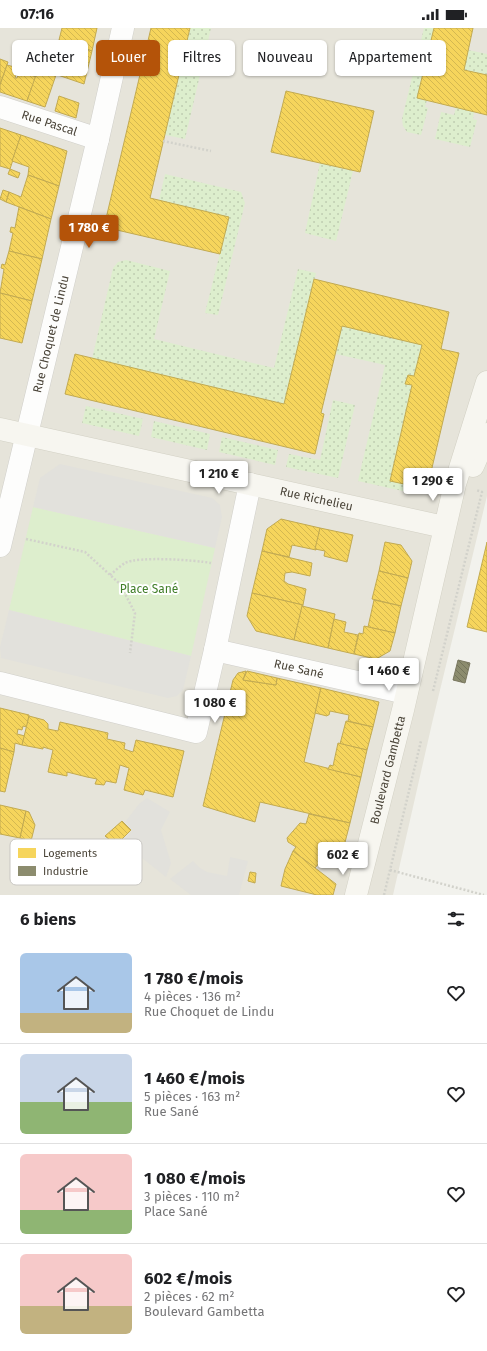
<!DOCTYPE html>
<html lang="fr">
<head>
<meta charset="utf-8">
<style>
	:root { --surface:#fff; --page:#f2f2f2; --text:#202124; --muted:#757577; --line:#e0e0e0; --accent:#b45309 }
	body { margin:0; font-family:"Fira Sans",sans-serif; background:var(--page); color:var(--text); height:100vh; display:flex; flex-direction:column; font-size:15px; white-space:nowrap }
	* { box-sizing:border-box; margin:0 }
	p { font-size:13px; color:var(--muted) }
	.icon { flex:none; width:22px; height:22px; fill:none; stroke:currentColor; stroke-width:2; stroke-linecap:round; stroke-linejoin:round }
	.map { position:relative; height:867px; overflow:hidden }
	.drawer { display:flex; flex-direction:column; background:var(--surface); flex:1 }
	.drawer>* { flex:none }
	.top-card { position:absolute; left:12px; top:12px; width:463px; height:36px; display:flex; gap:8px }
	.price { position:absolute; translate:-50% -34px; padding:0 9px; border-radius:4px; background:#fff; color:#222; font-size:13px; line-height:26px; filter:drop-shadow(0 1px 2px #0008) }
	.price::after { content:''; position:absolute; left:50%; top:24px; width:12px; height:9px; margin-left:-6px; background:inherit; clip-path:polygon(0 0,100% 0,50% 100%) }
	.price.current { background:var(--accent); color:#fff }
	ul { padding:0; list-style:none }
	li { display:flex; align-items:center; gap:12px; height:100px; padding:0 20px }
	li+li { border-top:1px solid var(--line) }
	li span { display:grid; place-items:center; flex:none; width:112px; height:80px; border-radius:6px; color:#555 }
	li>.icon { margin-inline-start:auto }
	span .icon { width:48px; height:48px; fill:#fffc; stroke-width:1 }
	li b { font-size:17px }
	h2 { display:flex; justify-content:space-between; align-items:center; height:48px; padding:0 20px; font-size:17px }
	.pill { padding:0 14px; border-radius:6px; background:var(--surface); box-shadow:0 1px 3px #0004; font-size:14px; line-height:36px }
	.pill.current { background:var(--accent); color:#fff }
	.status { display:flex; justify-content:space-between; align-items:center; height:28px; padding:0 20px; background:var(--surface); direction:ltr }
	.status svg { height:11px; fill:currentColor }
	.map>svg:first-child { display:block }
	.residential { fill:#e6e4da }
	.grass { fill:url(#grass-dots) }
	.green { fill:#ddeecd }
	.parking { fill:#e2e1dc }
	.homes { fill:url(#homes-back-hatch); stroke:#c2aa51 }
	.industry { fill:url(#industry-back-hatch); stroke:#78765e }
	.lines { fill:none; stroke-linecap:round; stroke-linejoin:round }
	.street-casing { stroke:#d0cfca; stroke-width:23 }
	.secondary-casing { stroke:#d2d0c4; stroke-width:23 }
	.path { stroke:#d2d2cb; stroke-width:2.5; stroke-dasharray:2 2; stroke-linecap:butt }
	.street { stroke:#fdfdfc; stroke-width:22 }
	.secondary { stroke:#f7f6f0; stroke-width:22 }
	.labels { text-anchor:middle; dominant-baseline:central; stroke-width:4; stroke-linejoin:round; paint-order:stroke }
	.street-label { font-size:12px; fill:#4a4438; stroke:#fff }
	.park-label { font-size:12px; fill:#417e29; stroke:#fff }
	.key { fill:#fff; stroke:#c9c7c3; stroke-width:1 }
	.key-label { font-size:11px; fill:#4a4438 }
</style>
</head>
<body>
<div class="status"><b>07:16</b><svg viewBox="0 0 49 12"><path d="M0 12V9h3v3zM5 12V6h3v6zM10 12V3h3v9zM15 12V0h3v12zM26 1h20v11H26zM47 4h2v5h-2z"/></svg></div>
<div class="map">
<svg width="487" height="867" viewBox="0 0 487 867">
	<defs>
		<pattern id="grass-dots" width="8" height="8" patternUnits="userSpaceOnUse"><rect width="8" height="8" fill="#ddeecd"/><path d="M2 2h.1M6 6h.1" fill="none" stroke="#bfcdb1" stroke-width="1.8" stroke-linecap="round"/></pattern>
		<pattern id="homes-back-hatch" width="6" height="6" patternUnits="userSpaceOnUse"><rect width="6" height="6" fill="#f6d55c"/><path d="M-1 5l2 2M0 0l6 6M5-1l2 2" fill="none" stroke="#d4b851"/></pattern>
		<pattern id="industry-back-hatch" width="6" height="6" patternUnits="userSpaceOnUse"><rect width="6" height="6" fill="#8c8c6e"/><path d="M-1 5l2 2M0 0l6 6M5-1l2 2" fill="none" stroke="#74745b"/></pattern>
	</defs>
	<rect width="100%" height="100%" fill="#f2f2ed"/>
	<polygon class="residential" points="0,0 487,0 487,468 433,691 393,867 0,867"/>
	<g class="grass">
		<polygon points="190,0 211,0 185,111 165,107"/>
		<polygon points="424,0 434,0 417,70 427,72 425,79 428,80 421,107 407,104 403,98 402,91"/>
		<polygon points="468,22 487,26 487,47 464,42"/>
		<polygon points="456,79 474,84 473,91 477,92 470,119 435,111 441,84 454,87"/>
		<polygon points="320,135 353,143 336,213 305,205"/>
		<polygon points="165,146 241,164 245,175 218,287 205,285 229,189 159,172"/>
		<polygon points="126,232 170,243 154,311 274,340 298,241 316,245 284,376 92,331 113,240 118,234"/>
		<polygon points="342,298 422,317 414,348 408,347 405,356 412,357 390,452 418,459 416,466 358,453 385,337 336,326"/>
		<polygon points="333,372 355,377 338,450 286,439 289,426 320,432"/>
		<polygon points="86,378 143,391 139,408 82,395"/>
		<polygon points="154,393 210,406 207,422 151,409"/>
		<polygon points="222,409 278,422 275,437 219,424"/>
	</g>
	<polygon class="green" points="33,479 215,520 191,628 9,582"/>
	<g class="parking">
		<polygon points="60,436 212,470 220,477 222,489 215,520 33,479 40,450"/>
		<polygon points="9,582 191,628 183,662 177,668 168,670 1,630 0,619"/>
		<polygon points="147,770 170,784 161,802 171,835 166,849 122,814 132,803 126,793 139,776"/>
		<polygon points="230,829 248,833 239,867 191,867 170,851 193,833 200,840 207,844 227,848"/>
	</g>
	<g class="homes">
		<polygon points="62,0 97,0 92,23 59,12"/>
		<polygon points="151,0 190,0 150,170 229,189 220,226 104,199"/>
		<polygon points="434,0 473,0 464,42 487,47 487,87 417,70"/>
		<polygon points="64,13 92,23 84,56 49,44 50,40 57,42"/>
		<polygon points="0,31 8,34 0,57"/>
		<polygon points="7,37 18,40 15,50 17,50 18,47 22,48 23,44 36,49 27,73 0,64 0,57"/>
		<polygon points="38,41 56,47 45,79 27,73"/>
		<polygon points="286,63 374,83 360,144 271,124"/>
		<polygon points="59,68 79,75 76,90 55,83"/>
		<polygon points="0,100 21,107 10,141 0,138"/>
		<polygon points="21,107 67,123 59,158 28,147 29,139 12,133"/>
		<polygon points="10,141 20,145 18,150 8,146"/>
		<polygon points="28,147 59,158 51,191 6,174 9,164 21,169"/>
		<polygon points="3,162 9,164 6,174 0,171"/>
		<polygon points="19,179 51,191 42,231 9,223 13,205 10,204 11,199 15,200"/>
		<polygon points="9,223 42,231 32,273 0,265 4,241 1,240 2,236 5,237"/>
		<polygon points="314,251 449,284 441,321 459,325 427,461 390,453 412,357 405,356 408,347 414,348 422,317 342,298 321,385 324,386 315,426 65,366 75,326 284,376"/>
		<polygon points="0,265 32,273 22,315 0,310"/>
		<polygon points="281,491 320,500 316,522 292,517 289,529 262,523 267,501"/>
		<polygon points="320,500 353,507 347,534 324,528 325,523 315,521"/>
		<polygon points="385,514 401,517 412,533 408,550 379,543"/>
		<polygon points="487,514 487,604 467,599"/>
		<polygon points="262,523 312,535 310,548 292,544 285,545 284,553 288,556 306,561 303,577 252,565"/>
		<polygon points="379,543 408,550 401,578 372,571"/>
		<polygon points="252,565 303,577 294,612 256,603 247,588"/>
		<polygon points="374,572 401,578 395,605 368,599"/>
		<polygon points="302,578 335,586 328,620 294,612"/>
		<polygon points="334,591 346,594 344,604 358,607 354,626 328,620"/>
		<polygon points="364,598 395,605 390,623 376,631 354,626 359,605 363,606"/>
		<polygon points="246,643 243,652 276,657 277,650 321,660 304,734 361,749 350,795 260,774 255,794 203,778 233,652 238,645"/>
		<polygon points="247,643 277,650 276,657 243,652"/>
		<polygon points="321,660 379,674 373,699 348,693 349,687 330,683 329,687 328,687 327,688 315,685"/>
		<polygon points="0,680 29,687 27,699 23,698 22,702 18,701 17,706 25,708 22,717 15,715 14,724 0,720"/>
		<polygon points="29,688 44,692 48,696 48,701 58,703 60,694 108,705 107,711 125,715 124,721 133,724 136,712 184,723 173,769 145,762 143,767 124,762 129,740 120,737 116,755 106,753 104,757 95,756 97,751 87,749 67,744 67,748 48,744 53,722 43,719 43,721 22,717"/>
		<polygon points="346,693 373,699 367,722 340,716"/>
		<polygon points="338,715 367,722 361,749 328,741 330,737 333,738"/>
		<polygon points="0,720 14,724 5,764 0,763"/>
		<polygon points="0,777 26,783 20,810 0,806"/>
		<polygon points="26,783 29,784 35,797 31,813 20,810"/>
		<polygon points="309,786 350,795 343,822 337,821 337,826 329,836 323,838 320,834 315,840 293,823 296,819 288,814 287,810 300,795 306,796"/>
		<polygon points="122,793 131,802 116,817 105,808"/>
		<polygon points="293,823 336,856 333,867 317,867 281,858 285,841"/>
		<polygon points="250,844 256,845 255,855 248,853"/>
	</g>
	<polygon class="industry" points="458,632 470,635 465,655 453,652"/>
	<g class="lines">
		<g class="street-casing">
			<g id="street">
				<path id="s1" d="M 0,79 L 98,111"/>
				<path id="s2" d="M 0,518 L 98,111 L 123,0"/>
				<path id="s3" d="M 215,622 L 406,665"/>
				<polyline points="0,655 196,704 215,622 250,456"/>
			</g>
		</g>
		<g class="secondary-casing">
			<g id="secondary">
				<path id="s4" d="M 0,401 L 444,499"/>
				<polyline points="473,438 487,406"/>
				<path id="s5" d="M 356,867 L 403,682 L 455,456 L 487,354"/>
			</g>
		</g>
		<g class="path">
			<polyline points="163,113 211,123"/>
			<polyline points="26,511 85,524 120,556 135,585 130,625"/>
			<path d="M 110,547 C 115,543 120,538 125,535 C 138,528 195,532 211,535"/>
			<polyline points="433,663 482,464 476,462"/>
			<polyline points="390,842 484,867"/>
			<polyline points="384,867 421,713"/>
		</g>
		<use href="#street" class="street"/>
		<use href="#secondary" class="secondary"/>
	</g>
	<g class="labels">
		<g class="street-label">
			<text stroke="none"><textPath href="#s1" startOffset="52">Rue Pascal</textPath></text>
			<text stroke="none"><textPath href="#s2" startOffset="218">Rue Choquet de Lindu</textPath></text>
			<text stroke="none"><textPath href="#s4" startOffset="324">Rue Richelieu</textPath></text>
			<text stroke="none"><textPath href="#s3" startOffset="86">Rue Sané</textPath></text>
			<text stroke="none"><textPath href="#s5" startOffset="129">Boulevard Gambetta</textPath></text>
		</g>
		<g class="park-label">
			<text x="149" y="561">Place Sané</text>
		</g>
	</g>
	<rect x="10" y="811" width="132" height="46" rx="6" class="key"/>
	<rect x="18" y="820" width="18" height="10" fill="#f6d55c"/>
	<rect x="18" y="838" width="18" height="10" fill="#8c8c6e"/>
	<g class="key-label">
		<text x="43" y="829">Logements</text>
		<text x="43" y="847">Industrie</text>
	</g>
</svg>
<b class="price current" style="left:89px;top:221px">1 780 €</b>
<b class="price" style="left:219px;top:467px">1 210 €</b>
<b class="price" style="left:433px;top:474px">1 290 €</b>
<b class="price" style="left:389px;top:664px">1 460 €</b>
<b class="price" style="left:215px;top:696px">1 080 €</b>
<b class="price" style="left:343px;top:848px">602 €</b>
<div class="top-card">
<a class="pill">Acheter</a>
<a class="pill current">Louer</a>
<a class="pill">Filtres</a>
<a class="pill">Nouveau</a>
<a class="pill">Appartement</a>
</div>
</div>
<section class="drawer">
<h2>6 biens<svg class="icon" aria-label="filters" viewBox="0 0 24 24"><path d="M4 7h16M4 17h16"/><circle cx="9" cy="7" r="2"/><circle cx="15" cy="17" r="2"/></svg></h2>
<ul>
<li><span style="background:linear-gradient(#a9c7e8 75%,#c2b280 0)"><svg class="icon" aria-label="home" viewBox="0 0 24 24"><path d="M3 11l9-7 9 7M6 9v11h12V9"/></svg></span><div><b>1 780 €/mois</b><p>4 pièces · 136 m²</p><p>Rue Choquet de Lindu</p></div><svg class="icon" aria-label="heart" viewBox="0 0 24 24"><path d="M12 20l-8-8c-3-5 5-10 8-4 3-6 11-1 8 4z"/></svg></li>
<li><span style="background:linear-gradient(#c9d6e8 60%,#8fb573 0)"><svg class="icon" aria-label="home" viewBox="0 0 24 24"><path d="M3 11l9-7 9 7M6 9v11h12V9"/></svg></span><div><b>1 460 €/mois</b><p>5 pièces · 163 m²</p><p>Rue Sané</p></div><svg class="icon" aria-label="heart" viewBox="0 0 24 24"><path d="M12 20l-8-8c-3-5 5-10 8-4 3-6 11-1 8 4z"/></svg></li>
<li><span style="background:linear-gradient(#f6c9c9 70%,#8fb573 0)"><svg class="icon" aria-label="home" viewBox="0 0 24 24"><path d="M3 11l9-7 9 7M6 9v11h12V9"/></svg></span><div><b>1 080 €/mois</b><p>3 pièces · 110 m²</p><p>Place Sané</p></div><svg class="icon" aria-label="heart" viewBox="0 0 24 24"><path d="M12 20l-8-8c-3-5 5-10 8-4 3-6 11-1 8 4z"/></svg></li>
<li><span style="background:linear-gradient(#f6c9c9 65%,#c2b280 0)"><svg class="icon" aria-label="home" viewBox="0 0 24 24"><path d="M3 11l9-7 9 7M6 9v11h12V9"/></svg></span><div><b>602 €/mois</b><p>2 pièces · 62 m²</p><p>Boulevard Gambetta</p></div><svg class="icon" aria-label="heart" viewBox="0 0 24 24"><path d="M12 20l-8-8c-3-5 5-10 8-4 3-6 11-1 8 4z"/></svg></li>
</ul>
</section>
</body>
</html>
